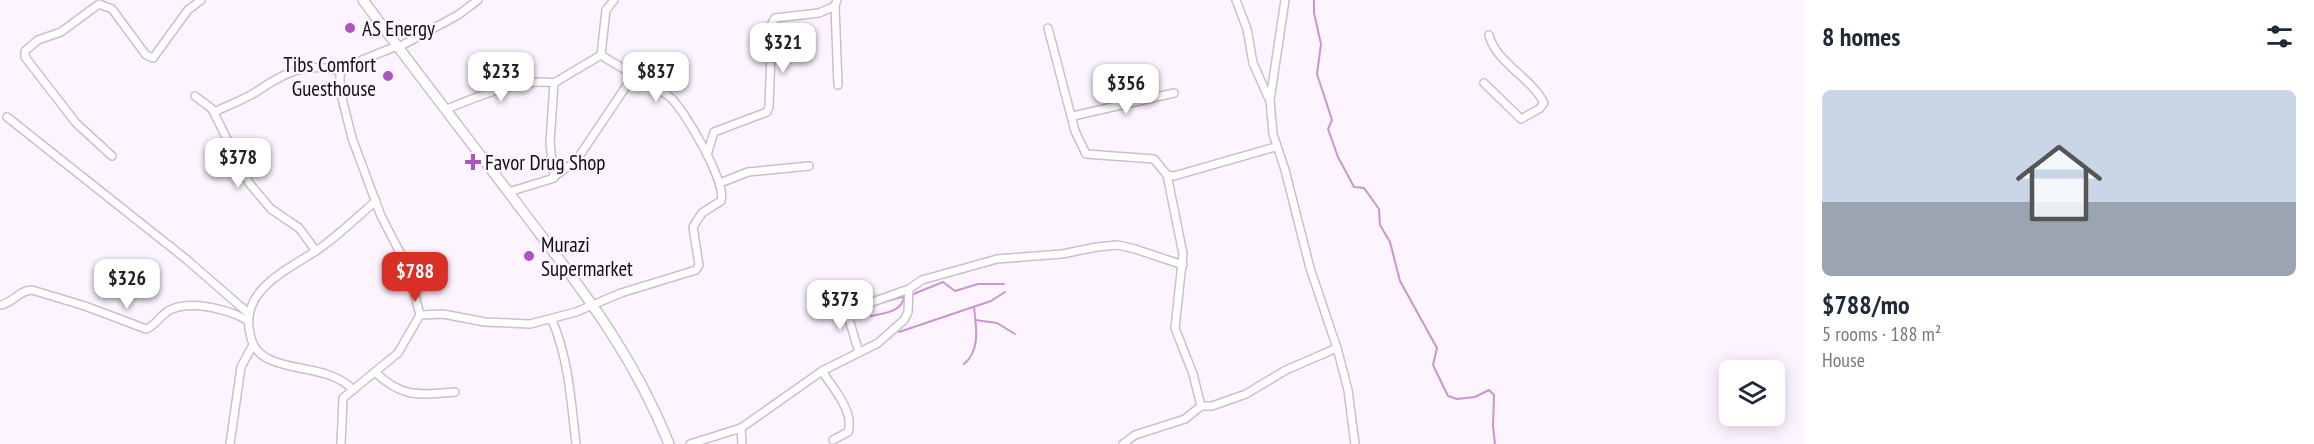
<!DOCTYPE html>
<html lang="en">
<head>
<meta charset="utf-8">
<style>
	:root { --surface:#fff; --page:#f6f6f7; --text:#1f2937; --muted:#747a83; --accent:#d93025 }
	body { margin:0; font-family:"PT Sans Narrow",sans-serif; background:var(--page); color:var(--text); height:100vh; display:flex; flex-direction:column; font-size:22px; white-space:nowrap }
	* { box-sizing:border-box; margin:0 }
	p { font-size:20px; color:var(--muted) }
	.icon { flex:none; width:33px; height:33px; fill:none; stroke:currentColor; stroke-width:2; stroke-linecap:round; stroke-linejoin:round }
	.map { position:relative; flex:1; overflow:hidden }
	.sheet { display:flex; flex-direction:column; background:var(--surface); width:510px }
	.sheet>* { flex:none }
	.tools { position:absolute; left:1719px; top:360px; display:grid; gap:12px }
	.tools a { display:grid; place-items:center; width:66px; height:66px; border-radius:9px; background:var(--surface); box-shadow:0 3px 15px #0003; font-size:30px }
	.price { position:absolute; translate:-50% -51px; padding:0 14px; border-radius:12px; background:#fff; color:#222; font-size:20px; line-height:39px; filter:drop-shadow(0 2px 3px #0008) }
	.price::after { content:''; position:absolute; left:50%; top:36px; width:18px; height:14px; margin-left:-9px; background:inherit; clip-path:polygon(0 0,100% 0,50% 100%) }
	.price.active { background:var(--accent); color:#fff }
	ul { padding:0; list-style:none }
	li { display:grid; align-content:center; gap:12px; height:318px; padding:0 18px }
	li span { display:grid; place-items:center; height:186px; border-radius:9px; color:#555 }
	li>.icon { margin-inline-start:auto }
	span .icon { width:108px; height:108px; fill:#fffc; stroke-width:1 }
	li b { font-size:26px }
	h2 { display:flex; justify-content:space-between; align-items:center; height:72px; padding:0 18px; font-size:26px }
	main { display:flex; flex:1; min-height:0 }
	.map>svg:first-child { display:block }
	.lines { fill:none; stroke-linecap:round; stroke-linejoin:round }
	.stream { stroke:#c995d3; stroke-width:2 }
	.minor-casing { stroke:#cac0cc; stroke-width:10 }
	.major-casing { stroke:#cac0cc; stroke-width:12 }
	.minor { stroke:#fff; stroke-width:7 }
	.major { stroke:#fff; stroke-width:9 }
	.poi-dot { fill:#ae54c0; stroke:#fcf4fe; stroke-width:2 }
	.labels { text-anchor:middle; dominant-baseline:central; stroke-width:4.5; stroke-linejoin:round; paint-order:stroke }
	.poi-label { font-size:21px; fill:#120f13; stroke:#fcf4fe; text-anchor:start }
</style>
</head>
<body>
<main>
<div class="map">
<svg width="1804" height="444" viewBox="0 0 1804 444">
	<rect width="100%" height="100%" fill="#fcf4fe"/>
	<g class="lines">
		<g class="stream">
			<polyline points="1314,0 1314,13 1321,44 1317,74 1332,120 1328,129 1338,157 1354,187 1364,188 1379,209 1380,225 1390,242 1400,281 1437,348 1433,365 1448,396 1457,399 1475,397 1489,390 1494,395 1493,426 1495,444"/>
			<polyline points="911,295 943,282 955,291 978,284 1004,284"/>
			<polyline points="880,303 906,296"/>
			<path d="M 871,316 C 884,313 902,312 904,297"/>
			<polyline points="975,320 997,323 1015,334"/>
			<polyline points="899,332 991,301 1005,292"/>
			<path d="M 964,364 C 981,350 976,326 974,307"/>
		</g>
		<g class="minor-casing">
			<g id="minor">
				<polyline points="1236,0 1247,29 1253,63 1269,99"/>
				<polyline points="1285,0 1270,100 1273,134 1285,170 1310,268 1337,348 1348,390 1355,444"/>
				<polyline points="835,6 838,85"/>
				<polyline points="1048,28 1075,131 1086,154 1154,159 1167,175 1174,176 1275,147"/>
				<polyline points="397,46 345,67 340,75 340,90 352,138 381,216 408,268 420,315"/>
				<polyline points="399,47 458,15 478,0"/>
				<polyline points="601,55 606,10 614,0"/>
				<path d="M 1484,83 L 1521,119 L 1539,109 L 1544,103 C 1531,77 1496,63 1489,35"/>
				<polyline points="195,96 212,109 249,183 271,209 299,228 316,251"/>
				<path d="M 447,109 C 476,97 523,77 554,83"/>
				<path d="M 214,112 C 227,106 243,100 256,92 C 284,73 307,60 342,72"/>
				<polyline points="1073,116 1174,93"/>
				<polyline points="7,117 186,259 248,313"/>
				<polyline points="707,155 714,132 767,112 769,107 772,23 775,18 819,13 835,6 837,0"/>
				<polyline points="112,156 76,123 25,57 25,51 38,40 61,32 99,4 112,9 146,55 153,58 188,10 201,0"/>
				<polyline points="1167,175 1183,254 1175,328 1193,374 1201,406"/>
				<polyline points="555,176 576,161 633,76"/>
				<polyline points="720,183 748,172 809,166"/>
				<polyline points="509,192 554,178 550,143 554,83 601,55"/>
				<path d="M 843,302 C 850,319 853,335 859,352"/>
				<path d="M 0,305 C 12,304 19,290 32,290 L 85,306 L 146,329 C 154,327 160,316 168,311 C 189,299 227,309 247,320"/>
				<polyline points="848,314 864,305 909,289"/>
				<path d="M 552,320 C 569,360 571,401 576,444"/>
				<path d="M 822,371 C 832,387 855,412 848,432 L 833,440"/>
				<path d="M 375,372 C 402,398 418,395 455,392"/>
				<path d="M 353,390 C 334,369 301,371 276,362 C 261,357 253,349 250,334 C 239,287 293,268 323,246 C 342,232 358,216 376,201"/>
				<polyline points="741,428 742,444"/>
				<polyline points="230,444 241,367 253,345"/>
				<path d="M 341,444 L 343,398 L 398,353 L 420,315 L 443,314 L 485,322 L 530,324 L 576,312 L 621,293 L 696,270 L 699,265 L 693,227 L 702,213 L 721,201 C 727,183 686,113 672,99 C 652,82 623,70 601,55"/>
				<polyline points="690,444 741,428 822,371 878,343 904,320 908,312 909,289 922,280 997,259 1062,254 1097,247 1118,245 1135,249 1183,265"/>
				<polyline points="1123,444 1135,435 1185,419 1201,406 1212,406 1246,394 1286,370 1337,348"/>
			</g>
		</g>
		<g class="major-casing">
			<path id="major" d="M 363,0 C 417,73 473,145 528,218 C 584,292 634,356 669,444"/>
		</g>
		<use href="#minor" class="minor"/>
		<use href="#major" class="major"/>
	</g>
	<g class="poi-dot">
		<circle cx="350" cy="28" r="6"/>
		<circle cx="388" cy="76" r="6"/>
		<path d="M470 153h6v6h6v6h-6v6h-6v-6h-6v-6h6z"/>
		<circle cx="529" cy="256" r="6"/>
	</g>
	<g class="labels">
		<g class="poi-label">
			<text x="362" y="28">AS Energy</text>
			<text x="376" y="64" text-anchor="end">Tibs Comfort<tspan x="376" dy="24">Guesthouse</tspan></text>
			<text x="485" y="162">Favor Drug Shop</text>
			<text x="541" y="244">Murazi<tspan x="541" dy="24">Supermarket</tspan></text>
		</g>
	</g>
</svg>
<div class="tools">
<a><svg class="icon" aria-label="layers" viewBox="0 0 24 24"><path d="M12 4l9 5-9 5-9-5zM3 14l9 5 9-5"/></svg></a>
</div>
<b class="price" style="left:783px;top:74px">$321</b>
<b class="price" style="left:501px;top:103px">$233</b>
<b class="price" style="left:656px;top:103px">$837</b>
<b class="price" style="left:1126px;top:115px">$356</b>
<b class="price" style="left:238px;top:189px">$378</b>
<b class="price active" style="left:415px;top:303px">$788</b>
<b class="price" style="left:127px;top:310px">$326</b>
<b class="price" style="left:840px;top:331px">$373</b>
</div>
<section class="sheet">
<h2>8 homes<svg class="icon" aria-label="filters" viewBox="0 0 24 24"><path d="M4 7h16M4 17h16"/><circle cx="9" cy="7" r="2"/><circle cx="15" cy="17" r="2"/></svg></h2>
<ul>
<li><span style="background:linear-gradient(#c9d6e8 60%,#9aa5b1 0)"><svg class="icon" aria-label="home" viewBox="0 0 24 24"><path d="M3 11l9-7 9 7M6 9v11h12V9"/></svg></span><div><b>$788/mo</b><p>5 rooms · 188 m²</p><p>House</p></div></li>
</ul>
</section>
</main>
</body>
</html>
